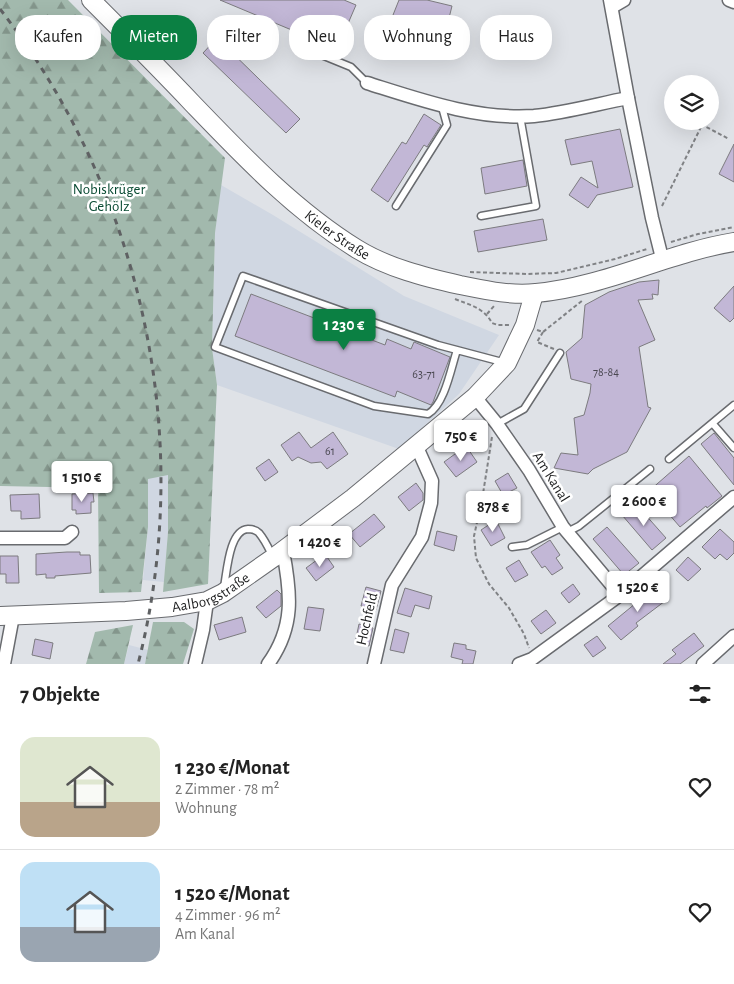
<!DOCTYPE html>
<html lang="de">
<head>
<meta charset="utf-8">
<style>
	:root { --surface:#fff; --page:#f2f2f2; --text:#222; --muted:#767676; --line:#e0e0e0; --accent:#0b8043 }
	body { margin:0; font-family:"Alegreya Sans",sans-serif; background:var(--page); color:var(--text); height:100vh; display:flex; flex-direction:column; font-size:19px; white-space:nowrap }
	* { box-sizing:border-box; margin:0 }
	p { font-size:16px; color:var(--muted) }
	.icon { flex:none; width:28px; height:28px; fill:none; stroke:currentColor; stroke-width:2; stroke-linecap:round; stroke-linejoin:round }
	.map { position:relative; height:664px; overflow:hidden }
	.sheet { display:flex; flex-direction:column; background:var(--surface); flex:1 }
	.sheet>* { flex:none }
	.guide { position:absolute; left:15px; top:15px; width:705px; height:45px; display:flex; gap:10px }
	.tools { position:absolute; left:664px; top:75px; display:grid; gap:10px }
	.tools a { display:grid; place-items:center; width:55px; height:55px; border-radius:50%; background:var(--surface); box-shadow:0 5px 20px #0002; font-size:25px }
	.price { position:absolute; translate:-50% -42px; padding:0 11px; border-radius:5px; background:#fff; color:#222; font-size:16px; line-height:32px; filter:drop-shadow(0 1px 2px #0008) }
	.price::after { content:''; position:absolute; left:50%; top:30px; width:15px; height:11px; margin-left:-8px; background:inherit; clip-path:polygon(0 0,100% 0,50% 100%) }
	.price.on { background:var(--accent); color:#fff }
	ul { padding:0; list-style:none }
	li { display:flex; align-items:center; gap:15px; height:125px; padding:0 20px }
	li+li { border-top:1px solid var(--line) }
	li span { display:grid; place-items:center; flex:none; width:140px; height:100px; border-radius:15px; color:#555 }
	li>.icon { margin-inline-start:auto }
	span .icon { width:60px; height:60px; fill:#fffc; stroke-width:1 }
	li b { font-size:21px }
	h2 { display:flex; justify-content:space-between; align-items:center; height:60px; padding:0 20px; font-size:21px }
	.tag { padding:0 18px; border-radius:20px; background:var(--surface); box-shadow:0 5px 20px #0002; font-size:18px; line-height:45px }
	.tag.on { background:var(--accent); color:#fff }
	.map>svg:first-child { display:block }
	.built { fill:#d0d7e2 }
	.forest { fill:url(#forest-firs) }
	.building { fill:#c2b7d6; stroke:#7c7b7f }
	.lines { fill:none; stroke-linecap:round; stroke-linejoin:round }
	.lane-casing { stroke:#696b6f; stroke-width:9 }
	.street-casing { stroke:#696b6f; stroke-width:15 }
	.secondary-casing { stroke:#696b6f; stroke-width:20 }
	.path { stroke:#808285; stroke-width:2; stroke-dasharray:4 2.5; stroke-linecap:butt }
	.lane { stroke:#fff; stroke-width:6 }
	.street { stroke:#fff; stroke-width:12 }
	.secondary { stroke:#fff; stroke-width:18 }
	.rail { stroke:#5f6163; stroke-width:3; stroke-dasharray:6 6; stroke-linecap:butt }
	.labels { text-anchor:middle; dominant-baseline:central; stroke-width:5; stroke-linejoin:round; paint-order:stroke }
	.number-label { font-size:12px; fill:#494750 }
	.park-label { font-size:15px; fill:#084a32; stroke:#fff }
	.street-label { font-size:15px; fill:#212223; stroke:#fff }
</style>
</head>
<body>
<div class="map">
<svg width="734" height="664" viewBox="0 0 734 664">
	<defs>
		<pattern id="forest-firs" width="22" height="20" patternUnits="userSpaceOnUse" patternTransform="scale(1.25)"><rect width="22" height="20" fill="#a2b9ad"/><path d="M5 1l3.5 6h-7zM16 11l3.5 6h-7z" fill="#84968c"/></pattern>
	</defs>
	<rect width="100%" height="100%" fill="#dfe2e7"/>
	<g class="built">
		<polygon points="23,31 168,447 168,532 164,582 143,580 148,527"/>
		<polygon points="221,185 273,215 404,296 499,335 459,394 399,449 217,385 212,348 215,233"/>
		<polygon points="129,645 148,650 145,664 124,664"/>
	</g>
	<g class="forest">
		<polygon points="0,0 68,0 225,158 215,233 212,348 217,385 208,584 163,592 168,532 168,475 148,479 148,527 141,592 99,593 98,488 0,486"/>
		<polygon points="153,622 184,622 194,629 183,664 145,664"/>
		<polygon points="133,625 124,664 86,664 95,632"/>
	</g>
	<g class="building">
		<polygon points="220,0 344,0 356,5 337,49"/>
		<polygon points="399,0 427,0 452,6 442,46 408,38 401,54 384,47 396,17 393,15"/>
		<polygon points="217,38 300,119 286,133 203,53"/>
		<polygon points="424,114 441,125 427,147 424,145 388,202 371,190 402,142 406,144"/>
		<polygon points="620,129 633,187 597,195 588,208 569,195 581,177 598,188 592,161 571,165 565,140"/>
		<polygon points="734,144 734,182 719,174"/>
		<polygon points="523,160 527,186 485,194 481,168"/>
		<polygon points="543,219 547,240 478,252 474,231"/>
		<polygon points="659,280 658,295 652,294 653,299 638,300 655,340 639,347 648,407 651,408 627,452 593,469 588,474 554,468 561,453 578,455 574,418 584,415 590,393 591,384 571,379 566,352 582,338 585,305 609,292 639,282"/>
		<polygon points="734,286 734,318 730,322 714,308"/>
		<polygon points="251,294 385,345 387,339 411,349 414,342 450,357 433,402 431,405 397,391 395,397 235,336"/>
		<polygon points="299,432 311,448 333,432 348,454 327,469 321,462 311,463 298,457 292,461 281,445"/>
		<polygon points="714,433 734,458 734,485 701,444"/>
		<polygon points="466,446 477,462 456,477 444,462"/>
		<polygon points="689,456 722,496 707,508 706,506 680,527 649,491"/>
		<polygon points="269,459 278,472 265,481 256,468"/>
		<polygon points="508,473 517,488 503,495 495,481"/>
		<polygon points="416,483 423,493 423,500 409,511 398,497"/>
		<polygon points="93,493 94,502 91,502 91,513 76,514 76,510 72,510 72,494"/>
		<polygon points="39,494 40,518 21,519 21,511 11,511 10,495"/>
		<polygon points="635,503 666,538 652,550 622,515"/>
		<polygon points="374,514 385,527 360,547 349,534"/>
		<polygon points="496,520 505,538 491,546 481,530"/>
		<polygon points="607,527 639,563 624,575 593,539"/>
		<polygon points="720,529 734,542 734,553 727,560 720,554 715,559 702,547"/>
		<polygon points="437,531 457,536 454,551 434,545"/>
		<polygon points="550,540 560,555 556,558 563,568 552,575 545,566 542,568 531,552"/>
		<polygon points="67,552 80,552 80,555 90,555 91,573 55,576 55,578 46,578 46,574 36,575 36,554"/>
		<polygon points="325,554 334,567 316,581 306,568"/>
		<polygon points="0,556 18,556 19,583 6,583 6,574 0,574"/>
		<polygon points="688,557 701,569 688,581 676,570"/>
		<polygon points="519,560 528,575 515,582 506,568"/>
		<polygon points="573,584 580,594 569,603 561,593"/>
		<polygon points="658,585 669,598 636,623 638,626 621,640 608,626"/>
		<polygon points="366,587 381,591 376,610 361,606"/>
		<polygon points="405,588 432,596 429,609 415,605 411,617 397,613"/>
		<polygon points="277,590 281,594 281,606 266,618 256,607"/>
		<polygon points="308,607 324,609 320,631 304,629"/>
		<polygon points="546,610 556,623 541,634 531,621"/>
		<polygon points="242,617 246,632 219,640 214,625"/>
		<polygon points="359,624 373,628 369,646 355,643"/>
		<polygon points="395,629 409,633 404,653 390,650"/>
		<polygon points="694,633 704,646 680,664 663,664 676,654 672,650"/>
		<polygon points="597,636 606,648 593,657 584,645"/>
		<polygon points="35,639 53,643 50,659 32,655"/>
		<polygon points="454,643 466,645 466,649 476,651 473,664 462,664 463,660 451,657"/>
	</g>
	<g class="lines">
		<g class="lane-casing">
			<g id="lane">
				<polyline points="297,45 351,67 367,83"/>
				<polyline points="396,206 447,125 442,107"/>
				<polyline points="481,216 536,206 520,116"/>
				<path d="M 457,350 C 451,368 445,404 428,414 L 374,406 L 215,347 L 243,276 L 438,345 L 506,363"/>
				<polyline points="497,424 524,409 560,353"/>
				<polyline points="713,424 734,448"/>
				<polyline points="669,459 734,405"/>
				<polyline points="567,532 579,526 650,469"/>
				<polyline points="512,547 527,545 563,527"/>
				<path d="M 224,587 C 227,572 229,530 248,529 C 252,529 256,530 259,533 C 265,540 269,549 273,557"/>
			</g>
		</g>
		<g class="street-casing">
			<g id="street">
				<polyline points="610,0 628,98 652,218 663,262"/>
				<polyline points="729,0 734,2"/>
				<polyline points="612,7 624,0"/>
				<path d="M 367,83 C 421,100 477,120 534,116 C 565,113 597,104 628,98"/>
				<polyline points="475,397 497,424 529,470 563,527 620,595"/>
				<polyline points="0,538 65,538 72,532"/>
				<polyline points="4,664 13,616"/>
				<polyline points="195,664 203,630 207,601"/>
				<path d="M 268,664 C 295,627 291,593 283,551"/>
				<polyline points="374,664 392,585 422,537 431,503 432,481 416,445"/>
				<polyline points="519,664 532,659 620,595 734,497"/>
				<polyline points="703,664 734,636"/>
			</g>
		</g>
		<g class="secondary-casing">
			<g id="secondary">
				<path id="s1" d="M 91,0 C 125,34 159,68 192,103 C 243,156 294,210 357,249 C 388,268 425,277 460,285 C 485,290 511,296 536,293 C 604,287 667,253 734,242"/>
				<path id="s2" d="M 0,616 L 126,611 L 172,607 L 207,601 L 223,593 L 273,558 L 353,498 L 475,397 L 507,363 L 525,325 L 534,294"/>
			</g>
		</g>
		<g class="path">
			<polyline points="702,84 705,79"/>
			<polyline points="695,121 729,139"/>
			<polyline points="662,206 702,125"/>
			<polyline points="671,242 698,234 734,227"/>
			<polyline points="470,272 526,274 556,273 615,259 647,249"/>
			<path d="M 455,299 C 470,305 484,308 492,323 L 498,325 L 509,325"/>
			<polyline points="487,314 494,306"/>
			<polyline points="537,330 543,332 583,300"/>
			<polyline points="543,332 537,342 554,349"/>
			<polyline points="492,437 482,500 474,536 476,558 489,584 509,608 524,634 529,648"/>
		</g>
		<use href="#lane" class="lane"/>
		<use href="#street" class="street"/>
		<use href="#secondary" class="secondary"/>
		<path class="rail" d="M 0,9 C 142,192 196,439 138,664"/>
	</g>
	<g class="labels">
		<g class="number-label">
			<text x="606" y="372">78-84</text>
			<text x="424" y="374">63-71</text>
			<text x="330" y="451">61</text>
		</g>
		<g class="park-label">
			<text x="109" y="189">Nobiskrüger<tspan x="109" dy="17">Gehölz</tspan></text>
		</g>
		<g class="street-label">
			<text stroke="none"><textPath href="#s1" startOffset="341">Kieler Straße</textPath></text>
			<text transform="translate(551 477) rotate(58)">Am Kanal</text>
			<text stroke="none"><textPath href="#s2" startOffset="214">Aalborgstraße</textPath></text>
			<text transform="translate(367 619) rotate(-77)">Hochfeld</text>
		</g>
	</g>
</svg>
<div class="tools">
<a><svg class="icon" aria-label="layers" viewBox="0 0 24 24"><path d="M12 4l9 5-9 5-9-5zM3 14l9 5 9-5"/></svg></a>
</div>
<b class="price on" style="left:344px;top:351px">1 230 €</b>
<b class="price" style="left:461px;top:462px">750 €</b>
<b class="price" style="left:82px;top:503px">1 510 €</b>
<b class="price" style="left:644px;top:527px">2 600 €</b>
<b class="price" style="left:493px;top:533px">878 €</b>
<b class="price" style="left:320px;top:568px">1 420 €</b>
<b class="price" style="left:638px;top:613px">1 520 €</b>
<div class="guide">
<a class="tag">Kaufen</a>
<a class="tag on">Mieten</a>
<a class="tag">Filter</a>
<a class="tag">Neu</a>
<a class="tag">Wohnung</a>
<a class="tag">Haus</a>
</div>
</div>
<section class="sheet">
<h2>7 Objekte<svg class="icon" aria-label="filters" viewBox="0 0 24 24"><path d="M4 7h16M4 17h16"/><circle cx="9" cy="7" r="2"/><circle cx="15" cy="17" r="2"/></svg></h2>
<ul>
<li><span style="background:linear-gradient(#dfe7d0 65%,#b9a48a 0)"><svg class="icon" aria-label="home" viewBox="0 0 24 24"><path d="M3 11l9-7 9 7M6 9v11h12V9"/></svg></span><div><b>1 230 €/Monat</b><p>2 Zimmer · 78 m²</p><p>Wohnung</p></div><svg class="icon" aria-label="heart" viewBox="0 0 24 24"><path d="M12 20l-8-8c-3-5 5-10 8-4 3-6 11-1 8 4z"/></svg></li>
<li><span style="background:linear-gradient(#bfe0f5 65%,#9aa5b1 0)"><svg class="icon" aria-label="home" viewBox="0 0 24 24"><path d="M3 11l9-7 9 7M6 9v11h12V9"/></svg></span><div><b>1 520 €/Monat</b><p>4 Zimmer · 96 m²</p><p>Am Kanal</p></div><svg class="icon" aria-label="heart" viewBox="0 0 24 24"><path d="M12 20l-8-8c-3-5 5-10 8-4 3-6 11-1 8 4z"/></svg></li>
</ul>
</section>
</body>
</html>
